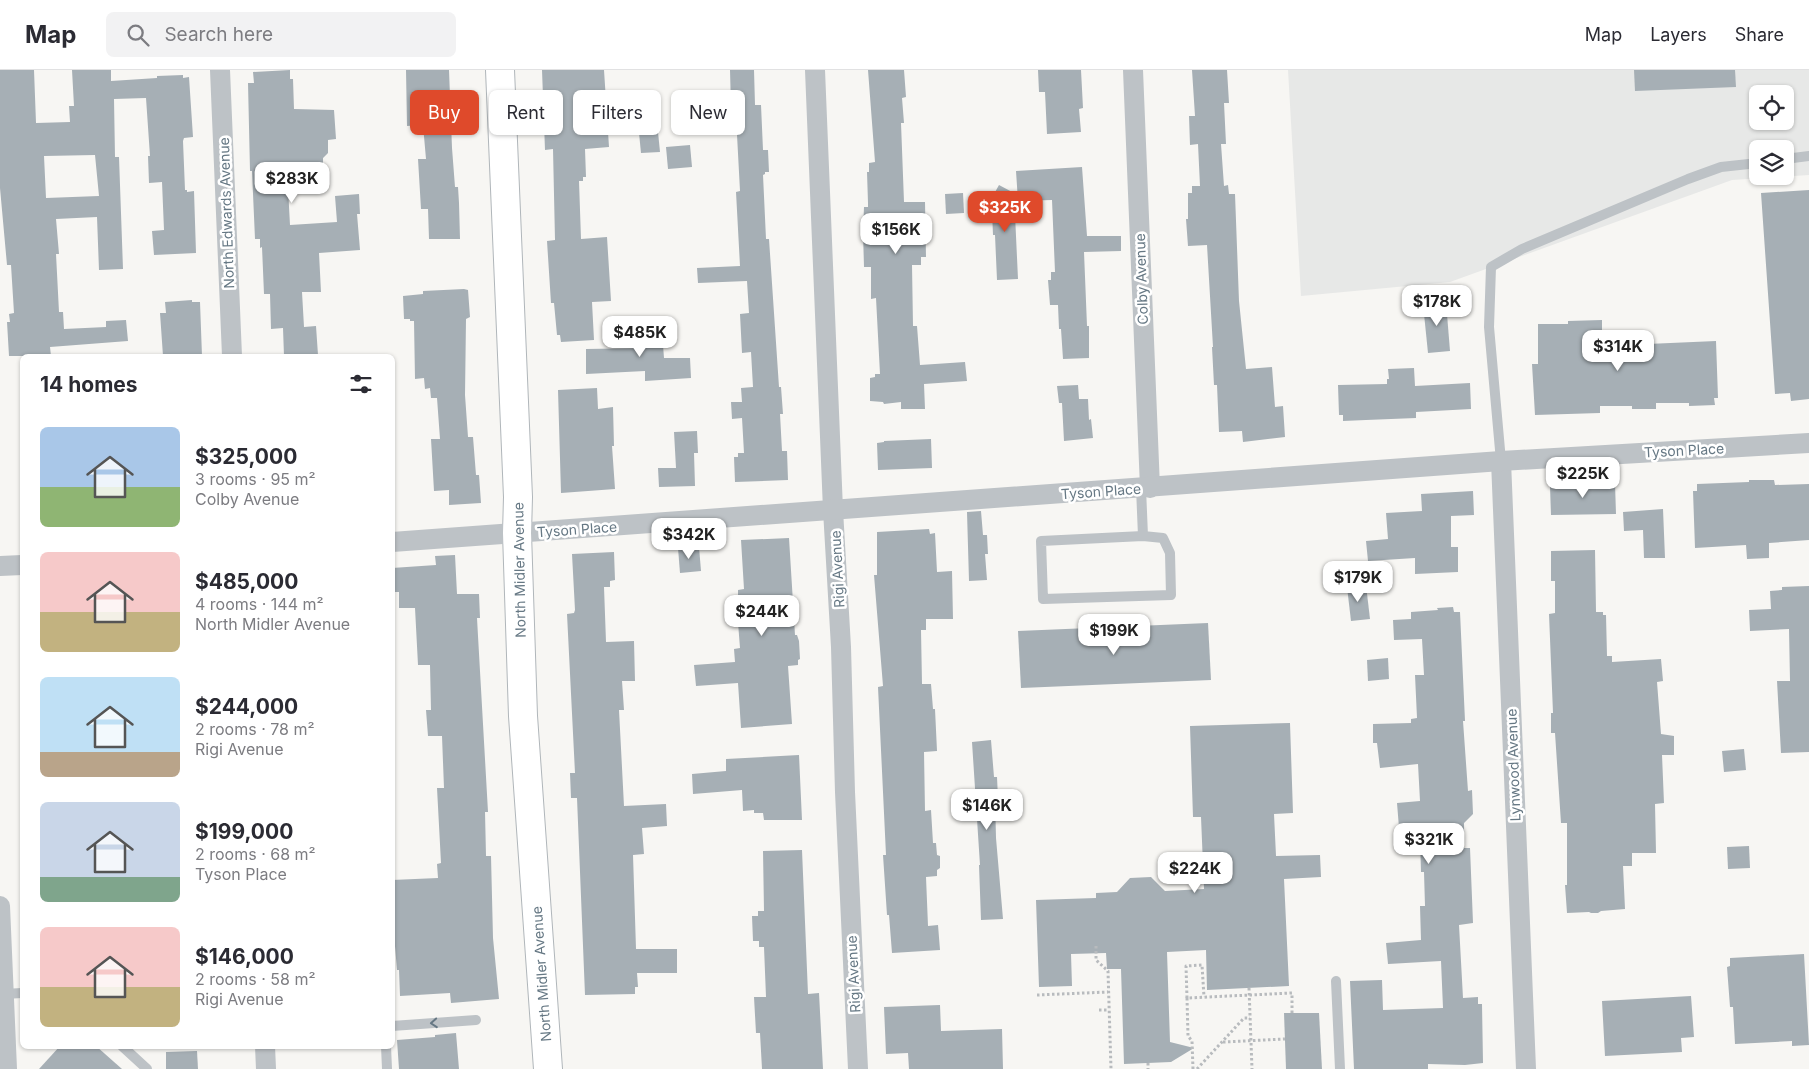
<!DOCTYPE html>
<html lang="en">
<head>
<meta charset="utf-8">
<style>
	:root { --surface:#fff; --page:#f2f2f3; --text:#2b2b33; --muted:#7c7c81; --line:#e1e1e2; --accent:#df4a2b }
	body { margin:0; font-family:Inter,sans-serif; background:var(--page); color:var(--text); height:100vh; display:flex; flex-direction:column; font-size:19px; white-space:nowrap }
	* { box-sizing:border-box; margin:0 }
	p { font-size:16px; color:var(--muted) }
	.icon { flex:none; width:28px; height:28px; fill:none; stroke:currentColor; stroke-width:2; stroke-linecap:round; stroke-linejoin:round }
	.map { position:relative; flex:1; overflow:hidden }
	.details { position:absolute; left:20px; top:284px; width:375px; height:695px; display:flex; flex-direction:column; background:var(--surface); border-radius:8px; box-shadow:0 1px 4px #0004 }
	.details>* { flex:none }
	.hud { position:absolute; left:410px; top:20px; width:475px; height:45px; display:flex; gap:10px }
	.buttons { position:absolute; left:1749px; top:15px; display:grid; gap:10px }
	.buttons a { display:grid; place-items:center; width:45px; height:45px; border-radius:8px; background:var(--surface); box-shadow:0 1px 4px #0004; font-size:25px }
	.price { position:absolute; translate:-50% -42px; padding:0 11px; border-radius:10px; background:#fff; color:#222; font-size:16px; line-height:32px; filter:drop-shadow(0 1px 2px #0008) }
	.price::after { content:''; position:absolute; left:50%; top:30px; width:15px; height:11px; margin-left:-8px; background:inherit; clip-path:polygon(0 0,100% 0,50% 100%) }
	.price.on { background:var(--accent); color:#fff }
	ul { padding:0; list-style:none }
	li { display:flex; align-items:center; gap:15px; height:125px; padding:0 20px }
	li span { display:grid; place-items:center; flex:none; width:140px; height:100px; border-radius:8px; color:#555 }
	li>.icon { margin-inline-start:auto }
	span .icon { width:60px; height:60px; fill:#fffc; stroke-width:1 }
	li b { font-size:21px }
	h2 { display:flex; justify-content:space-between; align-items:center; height:60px; padding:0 20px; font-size:21px }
	.chip { padding:0 18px; border-radius:8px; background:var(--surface); box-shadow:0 1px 4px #0004; font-size:18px; line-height:45px }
	.chip.on { background:var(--accent); color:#fff }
	header { display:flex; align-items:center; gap:30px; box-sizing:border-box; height:70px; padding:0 25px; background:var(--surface); border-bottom:1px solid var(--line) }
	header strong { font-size:24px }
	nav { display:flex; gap:28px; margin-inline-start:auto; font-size:18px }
	.search { width:350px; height:45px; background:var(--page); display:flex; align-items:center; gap:12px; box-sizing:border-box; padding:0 18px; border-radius:8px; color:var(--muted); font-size:19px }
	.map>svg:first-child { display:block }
	.built { fill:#e7e8e7; fill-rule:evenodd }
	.building { fill:#a6afb5; fill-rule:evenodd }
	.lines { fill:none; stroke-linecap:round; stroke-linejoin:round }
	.secondary-casing { stroke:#b0b6ba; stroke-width:30 }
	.path { stroke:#b8bbbe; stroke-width:3; stroke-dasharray:2.5 2.5; stroke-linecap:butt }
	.service { stroke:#bdc2c6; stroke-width:10 }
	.minor { stroke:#bdc2c6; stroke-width:20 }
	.secondary { stroke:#fff; stroke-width:28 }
	.oneway { stroke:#667884 }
	.labels { text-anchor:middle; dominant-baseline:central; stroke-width:5; stroke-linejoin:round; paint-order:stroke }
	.street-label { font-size:14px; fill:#667884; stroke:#fff }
</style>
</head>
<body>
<header>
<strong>Map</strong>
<div class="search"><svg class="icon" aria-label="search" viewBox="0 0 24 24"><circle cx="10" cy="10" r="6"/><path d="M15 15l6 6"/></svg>Search here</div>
<nav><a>Map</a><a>Layers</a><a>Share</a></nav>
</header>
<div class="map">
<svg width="1809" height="999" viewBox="0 0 1809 999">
	<rect width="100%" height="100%" fill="#f7f6f3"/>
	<path class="built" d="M 1288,0 L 1809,0 L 1809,105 L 1732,110 L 1450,212 L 1301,226 ZM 1758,24 L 1785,24 L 1785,51 L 1758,51 ZM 1758,79 L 1785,79 L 1785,106 L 1758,106 Z"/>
	<g class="building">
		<path d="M 0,0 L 34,0 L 36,53 L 70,52 L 69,36 L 74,36 L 72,0 L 111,0 L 111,11 L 157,8 L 157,6 L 183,5 L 183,8 L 189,7 L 193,67 L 184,68 L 183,71 L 185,120 L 187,120 L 187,122 L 194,121 L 196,183 L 154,185 L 152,161 L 164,160 L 162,112 L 149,113 L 148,86 L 150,86 L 146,28 L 114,29 L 115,87 L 119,87 L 123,199 L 99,200 L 97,147 L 56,149 L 59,184 L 56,184 L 59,242 L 63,242 L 64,259 L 106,257 L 106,251 L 126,250 L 128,271 L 50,277 L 51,286 L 9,286 L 7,252 L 10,252 L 9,244 L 14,243 L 11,195 L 7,195 L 0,118 ZM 95,85 L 99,126 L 46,128 L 44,86 Z"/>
		<polygon points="290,0 290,9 293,9 294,39 334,40 336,69 328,70 328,83 323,88 323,98 287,100 290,155 337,152 335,126 359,124 360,144 357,144 360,180 319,183 321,222 302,222 304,257 316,256 318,285 310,286 284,286 283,258 271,259 270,224 264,224 262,177 260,178 260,169 255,169 252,101 250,101 248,13 254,13 253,2"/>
		<polygon points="406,0 449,0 452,78 455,117 458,117 459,133 460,169 429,169 428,139 421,139 418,89 426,89 423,55 407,56"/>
		<polygon points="542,0 604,0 609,77 585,79 586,107 583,107 583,111 579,111 581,169 607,167 611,231 592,232 594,270 561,272 560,265 557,265 554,233 551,233 547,171 555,170 553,79 545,80"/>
		<polygon points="730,0 754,0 755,35 761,35 763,80 768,80 769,102 765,102 765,104 763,105 766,169 769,169 779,317 781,317 783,344 780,344 782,381 787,381 788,410 735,412 734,387 738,387 738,383 744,383 742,348 732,349 731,332 742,332 741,318 753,317 751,282 742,283 740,244 749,243 747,211 698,213 697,198 740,196 736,122 740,121 736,46 735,37 731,37"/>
		<polygon points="868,0 904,0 906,27 902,28 904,53 901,53 904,132 925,132 926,187 921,187 921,195 912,195 913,256 917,256 920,295 965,292 967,311 924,314 925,339 901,339 901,332 884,334 883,332 870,331 870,308 875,307 875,304 880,304 876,228 871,229 871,197 864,197 863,162 864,137 868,137 868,133 867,102 869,102 869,93 875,92"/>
		<polygon points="1038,0 1081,0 1083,38 1079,39 1081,62 1047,64 1045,22 1039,22"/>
		<polygon points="1192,0 1227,0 1229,33 1224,33 1226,74 1221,74 1224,116 1228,115 1229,124 1235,124 1239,231 1246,299 1272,297 1275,337 1283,336 1285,367 1243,372 1242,361 1219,362 1217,315 1214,315 1212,277 1213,277 1207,175 1188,176 1186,149 1188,149 1188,123 1192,123 1192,116 1200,116 1198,74 1190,75 1189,46 1195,46"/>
		<polygon points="1634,0 1735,0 1736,17 1635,21"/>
		<polygon points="656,42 660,82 641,83 637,43"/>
		<polygon points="690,75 692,97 668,99 666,77"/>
		<polygon points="1082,97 1087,166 1121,166 1121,181 1084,182 1087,256 1089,256 1089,288 1063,289 1061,259 1059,259 1058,235 1050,235 1048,210 1051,210 1051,202 1055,202 1052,130 1018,131 1016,101"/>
		<polygon points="999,115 1014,123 1018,209 997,210 995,165 993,165 992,141 984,142"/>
		<polygon points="1809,120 1809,329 1791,331 1790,323 1775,324 1761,123"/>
		<polygon points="963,123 964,143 946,144 945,124"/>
		<polygon points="464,219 468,220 470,247 466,249 465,325 468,367 473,367 476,405 479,405 481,433 449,435 449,420 434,421 431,369 440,369 437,328 431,328 430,318 425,319 424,308 415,309 414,251 410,251 410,249 404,249 403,226 423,224 423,221"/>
		<polygon points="192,230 192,232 200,232 202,286 163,286 160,243 166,243 165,232"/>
		<polygon points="1446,232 1450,281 1428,283 1423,234"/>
		<polygon points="661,249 664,288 690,288 691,308 645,311 645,301 586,304 586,279 644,278 642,251"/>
		<polygon points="1602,250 1602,276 1716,271 1718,328 1714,328 1715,335 1689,336 1689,333 1656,333 1656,339 1632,339 1632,336 1600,336 1600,343 1535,345 1532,294 1538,294 1538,254 1568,254 1568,251"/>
		<polygon points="1414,298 1415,316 1470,313 1471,339 1416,342 1416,348 1366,350 1343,351 1343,345 1339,345 1338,315 1387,314 1387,309 1389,309 1388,299"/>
		<polygon points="1078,315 1079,329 1088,329 1089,350 1091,349 1093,368 1064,371 1062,333 1059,333 1057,316"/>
		<polygon points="597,318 598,339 613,337 614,376 612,376 615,419 561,423 558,320"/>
		<polygon points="697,361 698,383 694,383 695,416 659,417 658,398 676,398 674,362"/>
		<polygon points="931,369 932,398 878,400 877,373 884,372 884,371"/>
		<polygon points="1749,410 1774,410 1775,415 1809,414 1809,470 1769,473 1769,488 1747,489 1746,475 1695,478 1693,421 1697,421 1697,414 1749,412"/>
		<polygon points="1615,413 1616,444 1551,445 1550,416 1554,416 1554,414"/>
		<polygon points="1473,421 1474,445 1451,446 1451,477 1458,477 1458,502 1415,504 1415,488 1368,491 1366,471 1388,469 1386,443 1422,441 1421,424"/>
		<polygon points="1663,439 1665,488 1644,488 1643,460 1624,461 1623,442"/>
		<polygon points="981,441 983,465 987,465 988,484 985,484 987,510 969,511 967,442"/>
		<polygon points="929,459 930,464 935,463 937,502 952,501 953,549 926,549 926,560 921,560 922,614 931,614 933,639 935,639 937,681 924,682 925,741 931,740 933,773 936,773 937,785 940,786 940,798 937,800 937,806 926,807 928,856 938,855 940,880 892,883 889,845 887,845 883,785 886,785 878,617 883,616 874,505 877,505 877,462"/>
		<polygon points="789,468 795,565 797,565 799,571 800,589 798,590 798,595 788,596 792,654 741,658 738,613 696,616 694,595 735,592 734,579 740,578 736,527 738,527 738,520 744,519 741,470"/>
		<polygon points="699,477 701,501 680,503 678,478"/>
		<polygon points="1595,480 1596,542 1603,542 1603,545 1606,545 1607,586 1612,586 1612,592 1661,589 1663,611 1657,612 1661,664 1674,666 1674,685 1662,685 1664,733 1655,734 1656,783 1632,783 1632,796 1623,796 1625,839 1601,841 1598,843 1591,843 1589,842 1567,843 1565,815 1567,815 1567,753 1561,753 1555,663 1551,663 1551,643 1553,643 1549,544 1555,543 1555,511 1551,511 1551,481"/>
		<polygon points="614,482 615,510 610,511 610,517 604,517 606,572 634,571 635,611 622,611 624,640 619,640 624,736 666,734 667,756 642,758 644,784 633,785 636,879 677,879 677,903 637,903 638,917 635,917 635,924 585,925 577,728 571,728 570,703 575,703 567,544 574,543 575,540 572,484"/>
		<polygon points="455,485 457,524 479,524 480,548 477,548 478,566 488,742 485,742 486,786 491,786 493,868 499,929 451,933 450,923 400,926 399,900 397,900 394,864 392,864 392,810 438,808 437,794 441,793 437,718 444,718 442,666 428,666 426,640 431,640 430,595 418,595 415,538 399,538 399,522 392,522 392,498 436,495 435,486"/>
		<polygon points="1366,515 1370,549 1351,551 1347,517"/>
		<polygon points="1809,516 1809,682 1781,683 1777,611 1790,611 1789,559 1750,561 1749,540 1771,539 1770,521 1782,520 1782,517"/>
		<polygon points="1453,537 1454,542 1460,542 1465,651 1463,651 1468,721 1472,720 1473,744 1464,753 1464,778 1470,778 1473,853 1459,855 1463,928 1478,927 1478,934 1482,934 1483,993 1465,995 1428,994 1428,999 1354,999 1350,911 1382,910 1383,940 1443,938 1441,891 1388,894 1386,873 1421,870 1420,836 1425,836 1424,802 1421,802 1420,769 1400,770 1397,733 1420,731 1418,694 1380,698 1377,673 1373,673 1373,654 1411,653 1411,649 1417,648 1415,605 1424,605 1422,569 1394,570 1393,550 1411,549 1411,542 1438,540 1437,538"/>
		<polygon points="1208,553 1211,610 1021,618 1018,561"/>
		<polygon points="1388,588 1389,609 1368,611 1367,590"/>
		<polygon points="1290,653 1293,743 1274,744 1276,786 1320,785 1321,807 1284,809 1289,916 1207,920 1206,880 1167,882 1170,972 1194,978 1171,992 1124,994 1121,899 1107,899 1106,883 1071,884 1072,916 1039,917 1036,830 1096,828 1096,823 1117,822 1130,808 1151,807 1165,821 1204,819 1201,747 1193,747 1190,656"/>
		<polygon points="991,670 994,707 997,707 998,728 995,728 996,768 1003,849 981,850 979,795 980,795 972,672"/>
		<polygon points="1744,679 1746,700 1724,702 1722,681"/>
		<polygon points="799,685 802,750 764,750 763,743 754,743 754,740 743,741 742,720 693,724 692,704 726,701 726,689"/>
		<polygon points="1749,776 1750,798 1728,799 1727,777"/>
		<polygon points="802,780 808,924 819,923 823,999 762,999 760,963 756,963 754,927 766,927 764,877 759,877 759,871 753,871 752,846 758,846 758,841 764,841 763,781"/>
		<polygon points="1804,884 1809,975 1792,976 1792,971 1735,974 1733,937 1730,937 1727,897 1730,896 1730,888"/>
		<polygon points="1691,926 1694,967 1681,968 1682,982 1605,986 1602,931"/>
		<polygon points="940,935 941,961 1002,959 1003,999 909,999 908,983 886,984 884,937"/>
		<polygon points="1284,943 1319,943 1322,999 1286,999"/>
		<polygon points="456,963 459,999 399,999 397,970 435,967 435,965"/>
		<polygon points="60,976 96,976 122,999 39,999"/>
		<polygon points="197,981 198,999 166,999 166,982"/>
	</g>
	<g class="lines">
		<g class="secondary-casing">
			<polyline id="secondary" points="500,0 518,427 517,463 523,646 548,999"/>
		</g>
		<g class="path">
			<polyline points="1096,876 1096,890 1108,901 1111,999"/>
			<polyline points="1249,918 1252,999"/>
			<polyline points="1037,925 1108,922"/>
			<polyline points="1187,928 1186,896 1202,895 1204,927"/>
			<polyline points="1099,940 1109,940"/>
			<polyline points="1223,972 1285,969"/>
			<polyline points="1148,993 1148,999"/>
			<polyline points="1193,999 1192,971 1188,966 1187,928 1292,923 1292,943"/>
			<polyline points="1197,999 1244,948 1250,948"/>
		</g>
		<g class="service">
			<polyline points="1785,89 1809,86"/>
			<polyline points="1501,391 1489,257 1491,197 1522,179 1688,109 1721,97 1758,93"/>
			<polyline points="1141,418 1143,466 1041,471 1043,529 1171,525 1170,483 1163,468 1143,466"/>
			<polyline points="1336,911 1340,999"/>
			<polyline points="4,924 22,923"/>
			<polyline points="392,956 476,950"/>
			<polyline points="122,976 147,999"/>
			<polyline points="386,976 387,999"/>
		</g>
		<g class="minor">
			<polyline points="220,0 232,286"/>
			<polyline points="815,0 833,440 841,577 845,722 858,999"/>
			<polyline points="1133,0 1150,418"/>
			<polyline points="1501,391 1526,999"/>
			<polyline points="392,472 1501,391 1809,373"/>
			<polyline points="0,496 22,495"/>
			<polyline points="0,836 7,999"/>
			<polyline points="265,976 266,999"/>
		</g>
		<use href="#secondary" class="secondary"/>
	</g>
	<defs><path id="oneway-chevron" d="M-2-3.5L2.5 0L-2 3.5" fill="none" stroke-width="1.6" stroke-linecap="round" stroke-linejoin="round" transform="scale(1.25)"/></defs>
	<use class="oneway" href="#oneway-chevron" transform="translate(434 953) rotate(176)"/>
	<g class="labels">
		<g class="street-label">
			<text transform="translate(226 143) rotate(-92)">North Edwards Avenue</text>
			<text transform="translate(1141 209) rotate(-92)">Colby Avenue</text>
			<text transform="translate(1684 380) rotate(-3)">Tyson Place</text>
			<text transform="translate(1101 421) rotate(-4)">Tyson Place</text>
			<text transform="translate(577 459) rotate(-4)">Tyson Place</text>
			<text transform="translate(837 499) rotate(-93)">Rigi Avenue</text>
			<text transform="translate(519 500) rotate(-91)">North Midler Avenue</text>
			<text transform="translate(1513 695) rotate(-92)">Lynwood Avenue</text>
			<text transform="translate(541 904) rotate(-94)">North Midler Avenue</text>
			<text transform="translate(853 904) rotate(-93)">Rigi Avenue</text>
		</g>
	</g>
</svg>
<div class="buttons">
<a><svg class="icon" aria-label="locate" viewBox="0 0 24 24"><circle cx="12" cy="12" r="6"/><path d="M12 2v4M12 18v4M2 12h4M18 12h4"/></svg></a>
<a><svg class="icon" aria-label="layers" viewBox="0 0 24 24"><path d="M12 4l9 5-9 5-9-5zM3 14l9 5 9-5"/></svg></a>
</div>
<b class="price" style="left:292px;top:134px">$283K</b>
<b class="price on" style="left:1005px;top:163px">$325K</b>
<b class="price" style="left:896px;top:185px">$156K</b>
<b class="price" style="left:1437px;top:257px">$178K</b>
<b class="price" style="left:640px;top:288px">$485K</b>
<b class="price" style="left:1618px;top:302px">$314K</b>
<b class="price" style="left:1583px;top:429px">$225K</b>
<b class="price" style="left:689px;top:490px">$342K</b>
<b class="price" style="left:1358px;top:533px">$179K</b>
<b class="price" style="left:762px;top:567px">$244K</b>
<b class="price" style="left:1114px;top:586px">$199K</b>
<b class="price" style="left:987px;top:761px">$146K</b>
<b class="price" style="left:1429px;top:795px">$321K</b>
<b class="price" style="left:1195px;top:824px">$224K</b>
<div class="hud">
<a class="chip on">Buy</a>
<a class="chip">Rent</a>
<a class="chip">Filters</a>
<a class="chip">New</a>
</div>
<section class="details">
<h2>14 homes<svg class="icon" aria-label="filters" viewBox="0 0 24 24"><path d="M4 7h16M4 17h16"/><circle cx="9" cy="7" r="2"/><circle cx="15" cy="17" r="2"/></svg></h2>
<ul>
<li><span style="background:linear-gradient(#a9c7e8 60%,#8fb573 0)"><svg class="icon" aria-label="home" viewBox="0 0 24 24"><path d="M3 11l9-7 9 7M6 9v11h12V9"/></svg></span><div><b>$325,000</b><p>3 rooms · 95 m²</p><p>Colby Avenue</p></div></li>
<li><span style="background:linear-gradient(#f6c9c9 60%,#c2b280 0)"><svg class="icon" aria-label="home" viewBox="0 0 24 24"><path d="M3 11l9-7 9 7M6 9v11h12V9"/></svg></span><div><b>$485,000</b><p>4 rooms · 144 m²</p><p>North Midler Avenue</p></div></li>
<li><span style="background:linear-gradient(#bfe0f5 75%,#b9a48a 0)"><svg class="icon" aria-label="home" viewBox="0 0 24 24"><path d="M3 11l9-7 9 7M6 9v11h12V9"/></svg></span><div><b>$244,000</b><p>2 rooms · 78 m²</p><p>Rigi Avenue</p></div></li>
<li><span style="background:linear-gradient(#c9d6e8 75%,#7fa58c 0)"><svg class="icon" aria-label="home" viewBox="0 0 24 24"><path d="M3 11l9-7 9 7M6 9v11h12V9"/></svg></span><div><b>$199,000</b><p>2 rooms · 68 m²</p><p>Tyson Place</p></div></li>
<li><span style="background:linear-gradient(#f6c9c9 60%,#c2b280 0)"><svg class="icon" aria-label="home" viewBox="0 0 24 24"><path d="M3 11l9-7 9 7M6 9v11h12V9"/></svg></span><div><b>$146,000</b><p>2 rooms · 58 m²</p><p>Rigi Avenue</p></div></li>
</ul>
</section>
</div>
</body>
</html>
